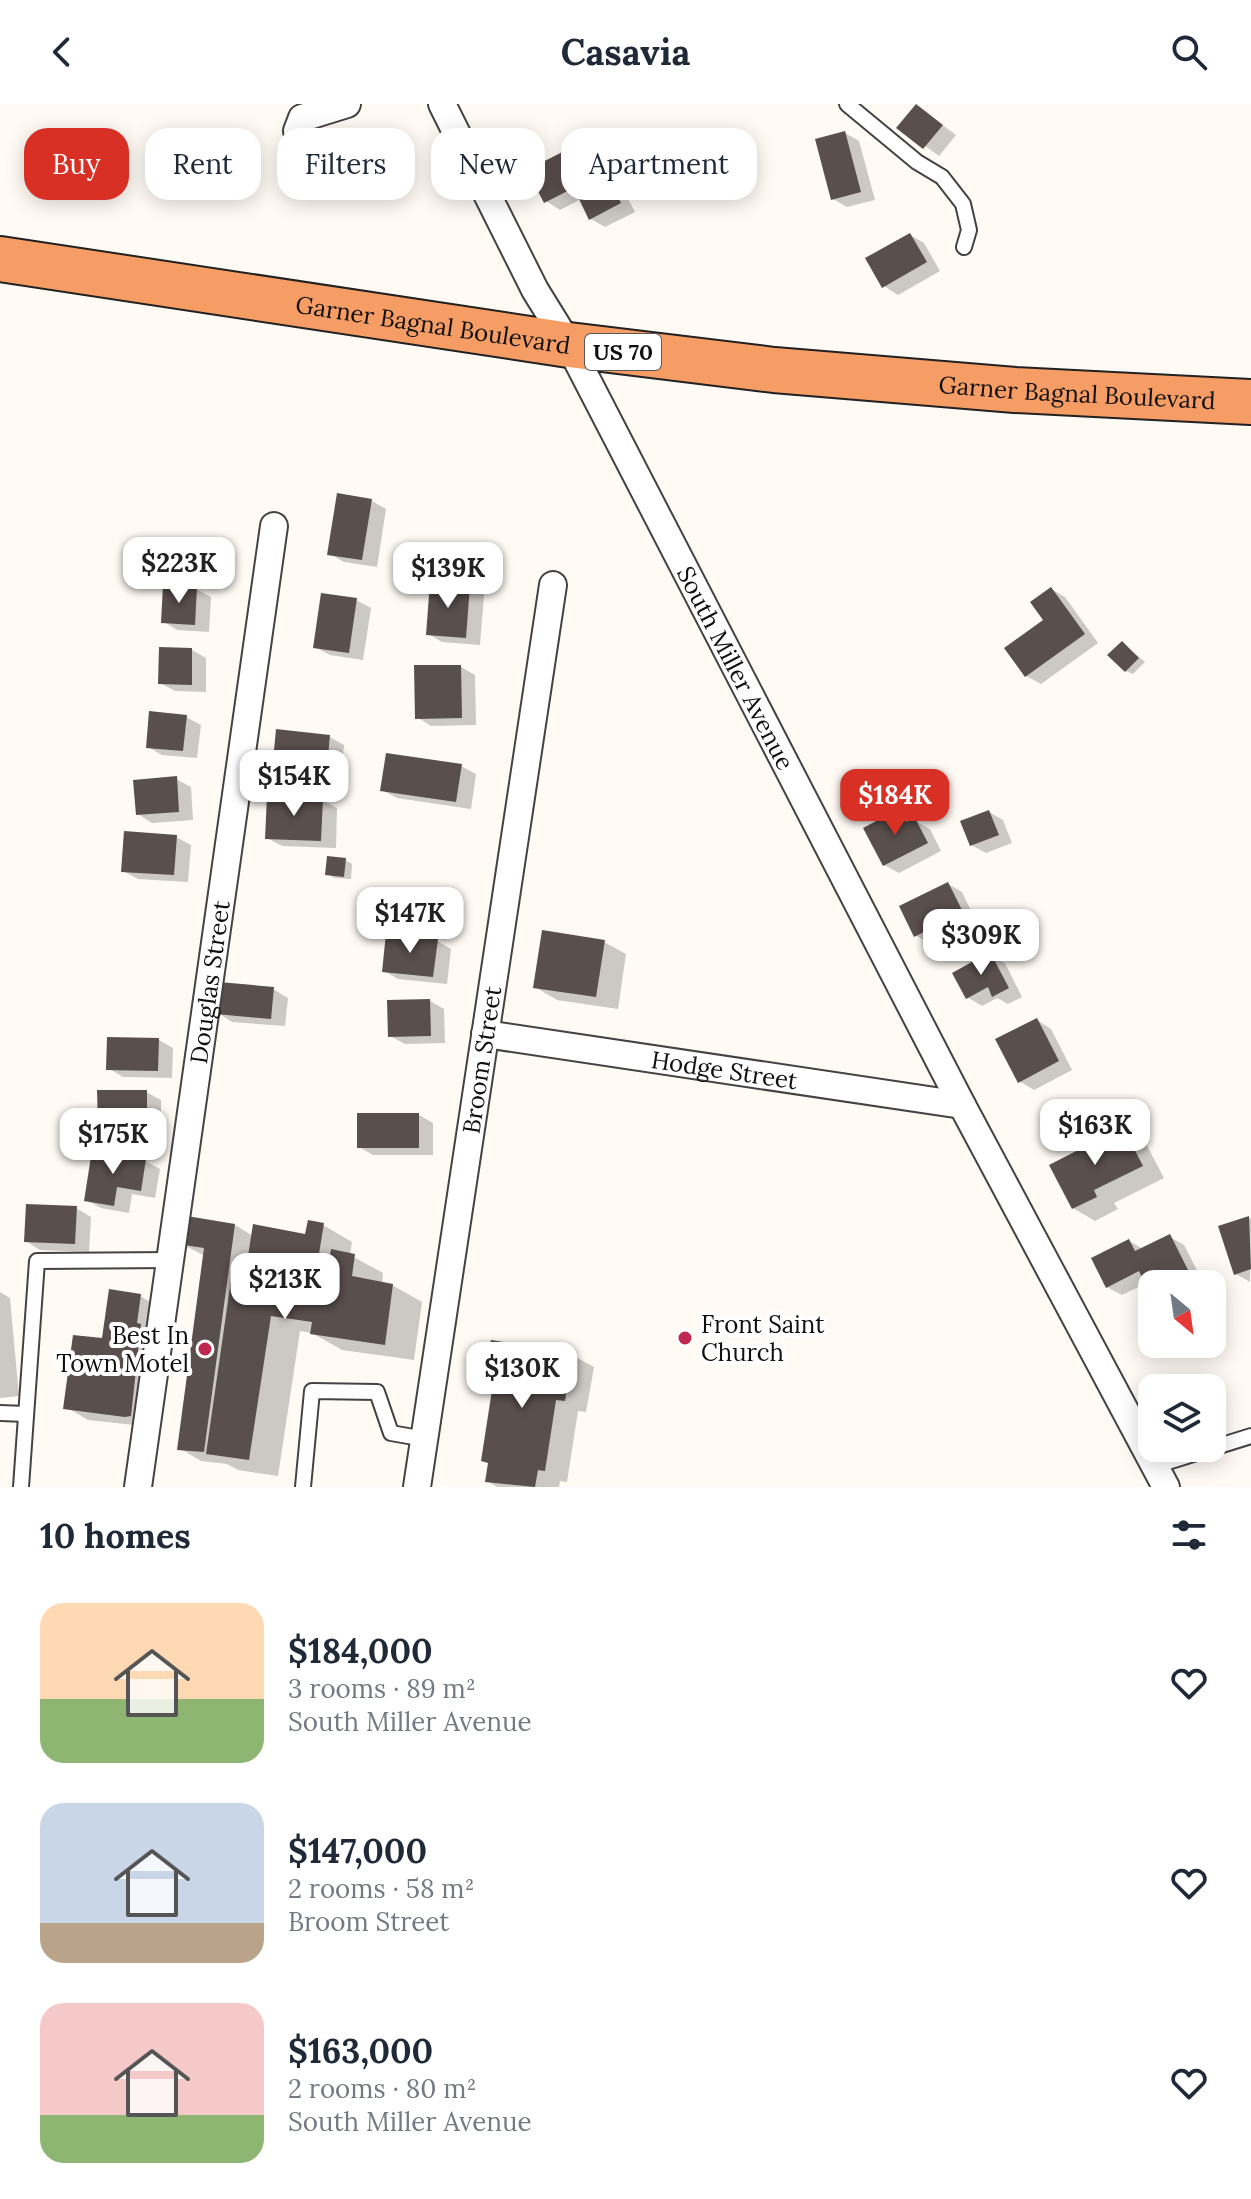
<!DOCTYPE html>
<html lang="en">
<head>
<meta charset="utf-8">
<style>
	:root { --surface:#fff; --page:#f2f2f3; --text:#1f2937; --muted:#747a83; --accent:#d93025 }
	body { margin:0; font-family:Lora,serif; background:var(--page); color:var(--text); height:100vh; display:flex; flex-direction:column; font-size:30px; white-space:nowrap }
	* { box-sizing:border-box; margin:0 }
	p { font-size:26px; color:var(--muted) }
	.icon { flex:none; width:44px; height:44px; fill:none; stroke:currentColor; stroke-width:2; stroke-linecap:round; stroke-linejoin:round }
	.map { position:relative; height:1383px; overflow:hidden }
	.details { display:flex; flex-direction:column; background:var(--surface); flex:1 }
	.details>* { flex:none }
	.guide { position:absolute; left:24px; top:24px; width:800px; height:72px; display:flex; gap:16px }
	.needle { width:52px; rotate:151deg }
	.tools { position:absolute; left:1138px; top:1166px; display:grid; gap:16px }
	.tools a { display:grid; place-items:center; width:88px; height:88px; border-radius:16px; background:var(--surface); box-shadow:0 4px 20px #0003; font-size:40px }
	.price { position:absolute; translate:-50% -68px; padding:0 18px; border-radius:16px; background:#fff; color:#222; font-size:26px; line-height:52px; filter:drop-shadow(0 2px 4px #0008) }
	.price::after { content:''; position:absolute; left:50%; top:48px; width:24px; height:18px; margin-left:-12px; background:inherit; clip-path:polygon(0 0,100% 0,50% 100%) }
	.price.on { background:var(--accent); color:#fff }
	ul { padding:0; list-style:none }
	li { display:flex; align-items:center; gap:24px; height:200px; padding:0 40px }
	li span { display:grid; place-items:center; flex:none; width:224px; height:160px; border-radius:24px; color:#555 }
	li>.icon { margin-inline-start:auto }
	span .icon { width:96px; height:96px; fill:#fffc; stroke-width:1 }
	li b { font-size:34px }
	h2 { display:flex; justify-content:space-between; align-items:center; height:96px; padding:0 40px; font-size:34px }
	.pill { padding:0 28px; border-radius:24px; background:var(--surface); box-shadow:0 4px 20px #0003; font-size:28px; line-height:72px }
	.pill.on { background:var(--accent); color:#fff }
	header { display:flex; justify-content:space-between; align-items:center; height:104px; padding:0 40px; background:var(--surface); font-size:36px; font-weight:700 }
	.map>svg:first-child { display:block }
	.shadow { fill:#0003; fill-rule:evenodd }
	.building { fill:#594f4d }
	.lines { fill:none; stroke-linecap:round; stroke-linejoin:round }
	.service-casing { stroke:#434343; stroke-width:18 }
	.minor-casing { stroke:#434343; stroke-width:30 }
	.trunk-casing { stroke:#212121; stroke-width:48 }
	.service { stroke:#fff; stroke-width:14 }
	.minor { stroke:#fff; stroke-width:26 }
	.trunk { stroke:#f59d65; stroke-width:44 }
	.poi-dot { fill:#c1284f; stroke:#fff; stroke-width:3 }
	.labels { text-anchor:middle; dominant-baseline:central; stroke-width:8; stroke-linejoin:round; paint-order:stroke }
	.shield { fill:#fff; stroke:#585858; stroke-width:2 }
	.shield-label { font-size:22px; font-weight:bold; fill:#101010 }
	.street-label { font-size:24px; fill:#101010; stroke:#fff }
	.poi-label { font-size:24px; fill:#101010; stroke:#fff; text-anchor:start }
</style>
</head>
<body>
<header><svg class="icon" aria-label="back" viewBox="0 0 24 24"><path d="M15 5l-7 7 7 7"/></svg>Casavia<svg class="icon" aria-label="search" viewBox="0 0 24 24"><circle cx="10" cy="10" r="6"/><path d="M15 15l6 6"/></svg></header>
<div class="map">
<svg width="1251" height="1383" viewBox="0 0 1251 1383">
	<rect width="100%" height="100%" fill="#fffaf4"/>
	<g class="shadow">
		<polygon points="917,2 956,31 939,52 899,23"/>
		<polygon points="707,27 721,36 729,74 699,80 684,72"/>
		<polygon points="845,29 859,37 875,96 847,103 833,95"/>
		<polygon points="584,39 598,47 614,78 610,80 625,89 635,108 605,123 591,115 581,95 560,106 546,97"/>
		<polygon points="910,131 924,139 940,167 898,191 884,182"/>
		<polygon points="339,391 372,397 386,405 377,463 344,458 330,450"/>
		<polygon points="469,483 484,491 480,541 442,538 428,530"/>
		<polygon points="196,485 211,493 209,528 177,526 163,517"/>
		<polygon points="1051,485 1065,493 1098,539 1041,580 1026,572 1046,516"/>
		<polygon points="356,496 371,504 363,556 330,551 315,543"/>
		<polygon points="1122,539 1145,558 1133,570 1126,567"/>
		<polygon points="192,546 206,554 206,588 175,587 160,579"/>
		<polygon points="461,563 475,571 476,621 431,622 417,613"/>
		<polygon points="186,613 201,621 197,654 162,651 148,643"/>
		<polygon points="330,633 344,641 340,680 288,675 274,667"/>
		<polygon points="461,662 476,670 471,705 397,694 382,686"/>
		<polygon points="176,675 191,683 193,716 152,719 138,710"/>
		<polygon points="322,696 337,704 336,744 282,742 267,734"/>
		<polygon points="899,708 930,725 941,747 899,769 884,761"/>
		<polygon points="989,708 1003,716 1012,739 986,749 971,741"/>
		<polygon points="176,733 191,741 188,778 138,775 123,767"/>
		<polygon points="345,756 352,760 351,775 334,774 328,770"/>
		<polygon points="948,780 962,788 976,817 930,840 915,831"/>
		<polygon points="437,837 451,845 447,880 398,875 384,867"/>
		<polygon points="604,838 626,850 618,905 557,896 535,883"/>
		<polygon points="990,851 1005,859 1022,893 1008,900 997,894 982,902 967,893"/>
		<polygon points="273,885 288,894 285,922 232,918 218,909"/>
		<polygon points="430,897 444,905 445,939 405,940 390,932"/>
		<polygon points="1037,916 1051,925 1072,966 1034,986 1019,977"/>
		<polygon points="159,936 173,944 172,974 123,973 108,964"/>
		<polygon points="146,988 161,996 161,1030 114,1030 100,1022"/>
		<polygon points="419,1011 433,1019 433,1051 373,1051 359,1043"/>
		<polygon points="1123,1025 1145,1038 1164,1074 1114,1099 1118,1105 1095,1117 1073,1104"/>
		<polygon points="145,1057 160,1065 155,1094 132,1090 129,1109 101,1104 86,1096"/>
		<polygon points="76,1104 91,1113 89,1148 40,1146 26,1137"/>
		<polygon points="1249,1114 1251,1115 1250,1178 1236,1170"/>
		<path d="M 235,1121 L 253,1132 L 307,1132 L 323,1121 L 352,1138 L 350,1151 L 383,1169 L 382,1180 L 392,1181 L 422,1198 L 414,1256 L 342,1246 L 312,1229 L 300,1227 L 278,1372 L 238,1366 L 227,1360 L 201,1357 L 179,1344 L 205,1152 L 180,1139 ZM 254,1153 L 271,1163 L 253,1160 Z"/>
		<polygon points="1170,1133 1184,1141 1201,1174 1190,1180 1152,1180 1152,1186 1147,1179 1122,1191 1107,1183 1129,1137 1143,1145"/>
		<polygon points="0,1188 10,1194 19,1292 0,1294"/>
		<polygon points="140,1192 162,1205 153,1323 88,1316 66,1303 104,1236"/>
		<polygon points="572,1251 594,1263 586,1308 578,1307 567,1378 560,1377 559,1383 497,1383 487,1377 494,1289 484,1283"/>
	</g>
	<g class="building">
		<polygon points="916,0 943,21 923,45 896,24"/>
		<polygon points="707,25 715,66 683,73 674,32"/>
		<polygon points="845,27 861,88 831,96 815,35"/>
		<polygon points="584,37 601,70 544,99 527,66"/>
		<polygon points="611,78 621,99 589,116 579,95"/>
		<polygon points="910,129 927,158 882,184 865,154"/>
		<polygon points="337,389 372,395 362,456 327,451"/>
		<polygon points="430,478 470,481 466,534 426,531"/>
		<polygon points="163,481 197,483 195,521 161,519"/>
		<polygon points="1051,483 1085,530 1025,573 1004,544 1043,516 1030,498"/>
		<polygon points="321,489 357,494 349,549 313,544"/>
		<polygon points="1122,537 1139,554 1125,568 1107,551"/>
		<polygon points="159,543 192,544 192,581 158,580"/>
		<polygon points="414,561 461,561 462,614 415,615"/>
		<polygon points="149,607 187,611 183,647 146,644"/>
		<polygon points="276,625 330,631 326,673 272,668"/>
		<polygon points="386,649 462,660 456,698 380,687"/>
		<polygon points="177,672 179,708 136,711 133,676"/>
		<polygon points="267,692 323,694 321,737 265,735"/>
		<polygon points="899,705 906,718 915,714 928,739 883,762 863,724"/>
		<polygon points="989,706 999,731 970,742 960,717"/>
		<polygon points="124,727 177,731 174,771 121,768"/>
		<polygon points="327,752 346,754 344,773 325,771"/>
		<polygon points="948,778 963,808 914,833 899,802"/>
		<polygon points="542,826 605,836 596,893 533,884"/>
		<polygon points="386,829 438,835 433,873 382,868"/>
		<polygon points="990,848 1009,884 992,893 988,883 966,895 952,869"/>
		<polygon points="219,878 274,883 271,915 216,910"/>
		<polygon points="430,895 431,932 388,933 387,896"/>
		<polygon points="1037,914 1059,957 1018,979 995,935"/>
		<polygon points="107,933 159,934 158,967 106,966"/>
		<polygon points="97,986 147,986 147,1023 98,1023"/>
		<rect x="357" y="1009" width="62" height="35"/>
		<polygon points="1123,1023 1143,1062 1094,1086 1097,1093 1072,1105 1049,1061"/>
		<polygon points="92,1046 146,1055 141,1087 117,1083 114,1102 84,1097"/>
		<polygon points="26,1100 77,1102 75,1140 24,1138"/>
		<polygon points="181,1111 235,1120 204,1348 177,1346 204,1144 178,1140"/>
		<polygon points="1249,1112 1251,1165 1234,1171 1218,1122"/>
		<polygon points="308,1116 324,1119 316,1168 327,1169 331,1145 355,1150 352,1172 393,1180 385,1241 310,1230 312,1218 271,1212 249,1356 206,1350 234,1155 300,1165 301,1160 248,1152 253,1120 305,1130"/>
		<polygon points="1170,1130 1188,1166 1160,1180 1152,1180 1152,1184 1148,1186 1139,1167 1106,1184 1091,1154 1129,1135 1135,1147"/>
		<polygon points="109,1185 141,1190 137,1219 141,1220 131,1312 125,1313 63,1305 73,1231 102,1234"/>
		<polygon points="491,1236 572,1249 565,1297 556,1296 545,1367 538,1366 535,1383 485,1378 488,1359 481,1357 492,1286 482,1284"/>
	</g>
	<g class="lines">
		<g class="service-casing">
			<g id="service">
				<polyline points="847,0 917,58 942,73 963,100 969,126 964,143"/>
				<polyline points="0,1309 26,1310"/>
				<polyline points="1155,1362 1251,1332"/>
				<polyline points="21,1383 37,1157 170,1156"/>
				<polyline points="303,1383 312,1287 377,1288 391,1329 425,1335"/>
			</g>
		</g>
		<g class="minor-casing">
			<g id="minor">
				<path id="s1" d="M 442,0 L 535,186 L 569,241 L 962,1001 L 1166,1383"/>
				<polyline points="297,27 302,14 347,0"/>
				<path id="s2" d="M 485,930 L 962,1001"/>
				<path id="s3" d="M 138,1383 L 274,422"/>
				<path id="s4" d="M 417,1383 L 553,481"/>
			</g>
		</g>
		<g class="trunk-casing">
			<g id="trunk">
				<path id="s5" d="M 0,155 L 569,241 L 774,266 L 1015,286 L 1251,298"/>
			</g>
		</g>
		<use href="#service" class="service"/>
		<use href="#minor" class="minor"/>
		<use href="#trunk" class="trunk"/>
	</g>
	<g class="poi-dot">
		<circle cx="685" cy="1234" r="8"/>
		<circle cx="205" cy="1245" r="8"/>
	</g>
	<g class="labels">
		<rect class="shield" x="585" y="230" width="76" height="36" rx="6"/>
		<g class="shield-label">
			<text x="623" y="248">US 70</text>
		</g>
		<g class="street-label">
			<text stroke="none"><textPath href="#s5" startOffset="438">Garner Bagnal Boulevard</textPath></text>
			<text stroke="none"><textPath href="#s5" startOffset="1086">Garner Bagnal Boulevard</textPath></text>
			<text stroke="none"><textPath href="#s1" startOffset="636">South Miller Avenue</textPath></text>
			<text stroke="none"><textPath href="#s3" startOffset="510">Douglas Street</textPath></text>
			<text stroke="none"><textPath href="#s4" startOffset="432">Broom Street</textPath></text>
			<text stroke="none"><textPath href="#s2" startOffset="242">Hodge Street</textPath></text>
		</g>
		<g class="poi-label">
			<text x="701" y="1220">Front Saint<tspan x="701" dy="28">Church</tspan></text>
			<text x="189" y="1231" text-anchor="end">Best In<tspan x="189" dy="28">Town Motel</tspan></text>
		</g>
	</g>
</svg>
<div class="tools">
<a><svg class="needle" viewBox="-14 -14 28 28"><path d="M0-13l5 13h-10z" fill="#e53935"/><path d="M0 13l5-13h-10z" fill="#747a83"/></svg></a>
<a><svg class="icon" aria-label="layers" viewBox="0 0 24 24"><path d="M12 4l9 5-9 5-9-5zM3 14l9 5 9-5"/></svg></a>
</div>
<b class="price" style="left:179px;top:501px">$223K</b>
<b class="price" style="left:448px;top:506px">$139K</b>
<b class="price" style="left:294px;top:714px">$154K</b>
<b class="price on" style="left:895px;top:733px">$184K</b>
<b class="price" style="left:410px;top:851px">$147K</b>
<b class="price" style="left:981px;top:873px">$309K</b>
<b class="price" style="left:1095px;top:1063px">$163K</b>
<b class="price" style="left:113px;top:1072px">$175K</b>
<b class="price" style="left:285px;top:1217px">$213K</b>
<b class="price" style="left:522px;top:1306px">$130K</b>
<div class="guide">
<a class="pill on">Buy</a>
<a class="pill">Rent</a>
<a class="pill">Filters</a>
<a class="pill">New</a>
<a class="pill">Apartment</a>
</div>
</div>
<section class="details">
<h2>10 homes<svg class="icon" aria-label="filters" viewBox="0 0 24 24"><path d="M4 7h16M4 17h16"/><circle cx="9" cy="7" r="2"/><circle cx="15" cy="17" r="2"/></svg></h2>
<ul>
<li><span style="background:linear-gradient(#ffd9b3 60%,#8fb573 0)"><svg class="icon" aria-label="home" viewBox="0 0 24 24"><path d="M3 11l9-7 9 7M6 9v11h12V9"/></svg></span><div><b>$184,000</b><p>3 rooms · 89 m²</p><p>South Miller Avenue</p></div><svg class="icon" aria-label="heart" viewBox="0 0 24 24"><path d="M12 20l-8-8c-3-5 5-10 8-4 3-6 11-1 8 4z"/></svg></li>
<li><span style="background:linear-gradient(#c9d6e8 75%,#b9a48a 0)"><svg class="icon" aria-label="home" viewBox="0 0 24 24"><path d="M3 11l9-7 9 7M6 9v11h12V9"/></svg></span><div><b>$147,000</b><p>2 rooms · 58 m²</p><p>Broom Street</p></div><svg class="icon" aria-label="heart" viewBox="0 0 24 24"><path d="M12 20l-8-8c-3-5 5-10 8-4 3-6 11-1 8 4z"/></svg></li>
<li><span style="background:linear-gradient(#f6c9c9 70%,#8fb573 0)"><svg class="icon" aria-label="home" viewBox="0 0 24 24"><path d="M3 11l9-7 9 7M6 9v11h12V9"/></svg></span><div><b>$163,000</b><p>2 rooms · 80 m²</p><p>South Miller Avenue</p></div><svg class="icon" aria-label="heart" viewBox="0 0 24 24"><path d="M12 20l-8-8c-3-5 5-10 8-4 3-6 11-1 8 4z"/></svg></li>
</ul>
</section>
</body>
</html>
